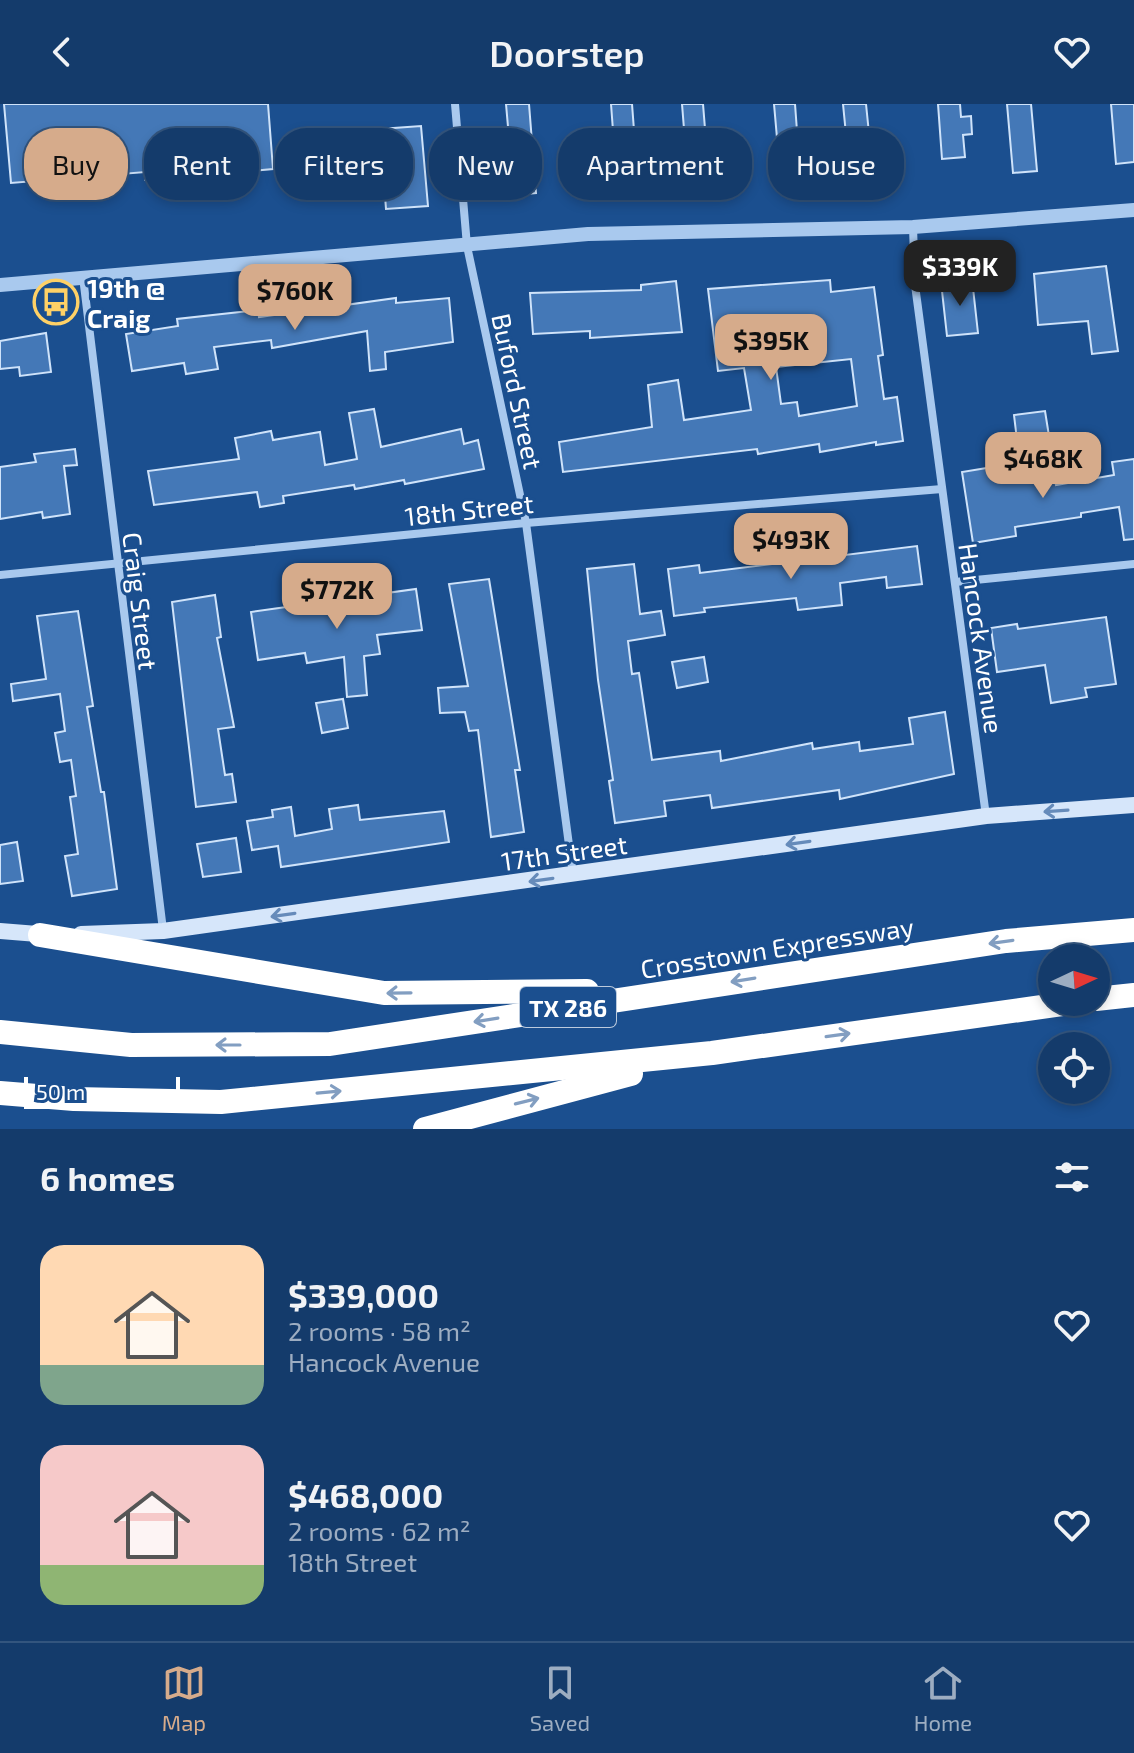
<!DOCTYPE html>
<html lang="en">
<head>
<meta charset="utf-8">
<style>
	:root { --surface:#143b6b; --page:#214673; --text:#f1f3f6; --muted:#9dadc1; --line:#33557e; --accent:#d6ab8b }
	body { margin:0; font-family:"Exo 2",sans-serif; background:var(--page); color:var(--text); height:100vh; display:flex; flex-direction:column; font-size:30px; white-space:nowrap }
	* { box-sizing:border-box; margin:0 }
	p { font-size:26px; color:var(--muted) }
	.icon { flex:none; width:44px; height:44px; fill:none; stroke:currentColor; stroke-width:2; stroke-linecap:round; stroke-linejoin:round }
	.map { position:relative; height:1025px; overflow:hidden }
	.side { display:flex; flex-direction:column; background:var(--surface); flex:1 }
	.side>* { flex:none }
	.banner { position:absolute; left:24px; top:24px; width:1086px; height:72px; display:flex; gap:16px }
	.needle { width:52px; rotate:86deg }
	.buttons { position:absolute; left:1038px; top:840px; display:grid; gap:16px }
	.buttons a { display:grid; place-items:center; width:72px; height:72px; border-radius:50%; background:var(--surface); box-shadow:0 4px 12px #0003,0 0 0 2px var(--line); font-size:40px }
	.scale { position:absolute; left:24px; bottom:20px; width:156px; box-sizing:border-box; padding-left:8px; border:4px solid #fff; border-top:0; font-size:22px; line-height:28px; white-space:nowrap; color:#fff; -webkit-text-stroke:6px #1b4f8f; paint-order:stroke }
	.price { position:absolute; translate:-50% -68px; padding:0 18px; border-radius:16px; background:var(--accent); color:#111; font-size:26px; line-height:52px; filter:drop-shadow(0 2px 4px #0008) }
	.price::after { content:''; position:absolute; left:50%; top:48px; width:24px; height:18px; margin-left:-12px; background:inherit; clip-path:polygon(0 0,100% 0,50% 100%) }
	.price.on { background:#222; color:#fff }
	ul { padding:0; list-style:none }
	li { display:flex; align-items:center; gap:24px; height:200px; padding:0 40px }
	li span { display:grid; place-items:center; flex:none; width:224px; height:160px; border-radius:24px; color:#555 }
	li>.icon { margin-inline-start:auto }
	span .icon { width:96px; height:96px; fill:#fffc; stroke-width:1 }
	li b { font-size:34px }
	h2 { display:flex; justify-content:space-between; align-items:center; height:96px; padding:0 40px; font-size:34px }
	.chip { padding:0 28px; border-radius:32px; background:var(--surface); box-shadow:0 4px 12px #0003,0 0 0 2px var(--line); font-size:28px; line-height:72px }
	.chip.on { background:var(--accent); color:#111 }
	header { display:flex; justify-content:space-between; align-items:center; height:104px; padding:0 40px; background:var(--surface); font-size:36px; font-weight:600 }
	.tabs { display:flex; justify-content:space-around; align-items:center; height:112px; border-top:2px solid var(--line); background:var(--surface); font-size:22px; color:var(--muted) }
	.tabs a { display:grid; justify-items:center; gap:4px }
	.tabs .on { color:var(--accent) }
	.map>svg:first-child { display:block }
	.building { fill:#4478b7; stroke:#cfe3fa; stroke-width:2; fill-rule:evenodd }
	.lines { fill:none; stroke-linecap:round; stroke-linejoin:round }
	.minor { stroke:#a9c9ee; stroke-width:8 }
	.tertiary { stroke:#a9c9ee; stroke-width:14 }
	.secondary { stroke:#d6e6fa; stroke-width:16 }
	.motorway { stroke:#fff; stroke-width:24 }
	.oneway { stroke:#668bba }
	.oneway2 { stroke:#829ec1 }
	.labels { text-anchor:middle; dominant-baseline:central; stroke-width:6; stroke-linejoin:round; paint-order:stroke }
	.shield { fill:#1b4f8f; stroke:#bbcadd; stroke-width:2 }
	.shield-label { font-size:24px; font-weight:bold; fill:#fff }
	.poi-label { font-size:26px; font-weight:bold; fill:#fff; stroke:#1b4f8f; text-anchor:start }
	.street-label { font-size:26px; fill:#fff; stroke:#1b4f8f }
</style>
</head>
<body>
<header><svg class="icon" aria-label="back" viewBox="0 0 24 24"><path d="M15 5l-7 7 7 7"/></svg>Doorstep<svg class="icon" aria-label="heart" viewBox="0 0 24 24"><path d="M12 20l-8-8c-3-5 5-10 8-4 3-6 11-1 8 4z"/></svg></header>
<div class="map">
<svg width="1134" height="1025" viewBox="0 0 1134 1025">
	<rect width="100%" height="100%" fill="#1b4f8f"/>
	<g class="building">
		<polygon points="4,0 268,0 273,65 145,76 145,68 11,79"/>
		<polygon points="506,0 529,0 536,89 514,91"/>
		<polygon points="611,0 632,0 638,79 617,80"/>
		<polygon points="682,0 703,0 709,74 688,75"/>
		<polygon points="774,0 795,0 797,27 807,26 809,47 799,47 801,67 780,68"/>
		<polygon points="843,0 866,0 872,59 849,61"/>
		<polygon points="938,0 960,0 961,13 971,12 972,30 963,31 965,53 942,55"/>
		<polygon points="1007,0 1031,0 1037,67 1013,69"/>
		<polygon points="1111,0 1134,0 1134,58 1116,60"/>
		<polygon points="421,22 428,102 386,105 380,25"/>
		<polygon points="1106,162 1118,247 1092,250 1088,217 1038,221 1034,170"/>
		<polygon points="972,175 978,229 947,232 941,178"/>
		<path d="M 830,176 L 831,188 L 874,183 L 883,251 L 878,252 L 884,295 L 897,293 L 903,337 L 876,341 L 876,338 L 820,348 L 819,340 L 758,350 L 757,345 L 563,368 L 559,338 L 652,323 L 648,281 L 678,276 L 684,316 L 751,306 L 744,264 L 718,267 L 708,185 ZM 851,255 L 857,302 L 799,312 L 797,298 L 781,300 L 776,263 Z"/>
		<polygon points="676,177 682,228 590,234 590,227 533,230 530,189 641,186 641,181"/>
		<polygon points="396,194 396,199 449,194 453,238 385,248 386,265 370,267 367,227 272,244 271,236 214,243 218,265 186,270 184,259 132,267 126,230 178,222 177,215 258,206 259,213"/>
		<polygon points="46,229 51,268 20,272 19,263 0,265 0,237"/>
		<polygon points="374,305 381,343 461,325 464,340 478,336 484,365 405,380 404,376 355,385 354,381 283,392 284,399 260,403 257,388 154,401 148,367 239,355 235,334 271,327 273,336 320,328 325,361 357,355 349,309"/>
		<polygon points="1045,307 1049,332 1017,336 1014,311"/>
		<polygon points="75,345 77,361 64,362 70,410 43,414 42,408 0,415 0,363 36,358 34,350"/>
		<polygon points="1134,355 1134,435 1124,436 1119,403 1081,409 1081,413 1015,423 1016,432 973,439 962,368 1005,361 1007,377 1054,370 1056,381 1114,371 1112,358"/>
		<polygon points="917,442 922,480 887,484 886,473 840,479 842,501 798,506 796,494 704,504 705,508 674,512 668,465 699,461 700,469"/>
		<polygon points="634,460 640,510 661,507 665,531 628,537 632,570 639,569 652,656 720,647 721,657 812,639 813,645 859,638 860,647 913,640 909,614 945,608 954,670 840,695 839,686 712,704 710,691 664,697 666,712 615,719 609,677 613,676 598,576 587,465"/>
		<polygon points="489,475 520,666 515,666 524,728 491,733 478,626 469,627 465,608 440,609 438,584 468,582 449,480"/>
		<polygon points="416,485 422,526 377,531 380,550 364,552 367,591 347,593 344,553 307,559 305,549 258,556 251,508"/>
		<polygon points="215,491 221,533 217,534 234,623 218,625 225,671 232,670 236,698 196,703 172,498"/>
		<polygon points="78,507 93,602 87,603 101,688 104,688 117,785 72,792 65,752 78,750 70,693 76,692 71,656 60,658 55,629 65,627 60,590 13,597 11,580 46,575 37,512"/>
		<polygon points="1106,513 1116,580 1085,584 1087,593 1051,599 1045,561 997,568 991,524 1017,520 1018,525"/>
		<polygon points="704,553 708,578 677,584 672,558"/>
		<polygon points="343,595 348,624 322,629 316,599"/>
		<polygon points="358,701 360,716 444,707 449,738 281,763 278,742 252,746 247,717 273,713 272,706 291,703 295,732 332,725 329,705"/>
		<polygon points="236,734 241,768 203,773 197,740"/>
		<polygon points="17,738 23,777 0,780 0,741"/>
	</g>
	<g class="lines">
		<g class="minor">
			<polyline points="455,0 467,142 526,419 573,771"/>
			<polyline points="913,123 915,181 986,712"/>
			<polyline points="83,173 163,826"/>
			<polyline points="0,471 526,419 942,385"/>
			<polyline points="955,478 1134,460"/>
		</g>
		<polyline class="tertiary" points="0,181 588,130 913,123 1134,106"/>
		<g class="secondary">
			<polyline points="0,827 50,831"/>
			<polyline points="81,830 163,827 986,712 1134,701"/>
		</g>
		<g class="motorway">
			<polyline points="40,831 384,889 587,887"/>
			<polyline points="1096,895 1134,891"/>
			<polyline points="0,928 131,941 330,940 1006,837 1134,826"/>
			<polyline points="0,989 74,995 221,998 712,949 1077,898"/>
			<polyline points="425,1025 631,970"/>
		</g>
	</g>
	<defs><path id="oneway-shaft" d="M-6 0H5M1.5-3L5.5 0L1.5 3" fill="none" stroke-width="1.6" stroke-linecap="round" stroke-linejoin="round" transform="scale(2)"/></defs>
	<g class="oneway">
		<use href="#oneway-shaft" transform="translate(1056 707) rotate(176)"/>
		<use href="#oneway-shaft" transform="translate(798 739) rotate(172)"/>
		<use href="#oneway-shaft" transform="translate(541 776) rotate(172)"/>
		<use href="#oneway-shaft" transform="translate(283 811) rotate(172)"/>
	</g>
	<g class="oneway2">
		<use href="#oneway-shaft" transform="translate(1001 838) rotate(172)"/>
		<use href="#oneway-shaft" transform="translate(743 876) rotate(171)"/>
		<use href="#oneway-shaft" transform="translate(399 889) rotate(179)"/>
		<use href="#oneway-shaft" transform="translate(486 916) rotate(171)"/>
		<use href="#oneway-shaft" transform="translate(838 931) rotate(-8)"/>
		<use href="#oneway-shaft" transform="translate(228 941) rotate(180)"/>
		<use href="#oneway-shaft" transform="translate(329 988) rotate(-5)"/>
		<use href="#oneway-shaft" transform="translate(527 997) rotate(-14)"/>
	</g>
	<defs>
		<g id="bus-ring" transform="scale(2.3)"><circle r="9.5" fill="#1b4f8f" stroke="#ffd166" stroke-width="1.5"/><path d="M-5-6H5V4H4V6H2V4H-2V6H-4V4H-5ZM-3.5-4V0h7V-4ZM-3.5 1.2v1.5H-2V1.2ZM2 1.2v1.5H3.5V1.2Z" fill="#ffd166"/></g>
	</defs>
	<g fill-rule="evenodd">
		<use href="#bus-ring" x="56" y="198"/>
	</g>
	<g class="labels">
		<rect class="shield" x="520" y="883" width="96" height="40" rx="6"/>
		<g class="shield-label">
			<text x="568" y="903">TX 286</text>
		</g>
		<g class="poi-label">
			<text x="87" y="183">19th @<tspan x="87" dy="30">Craig</tspan></text>
		</g>
		<g class="street-label">
			<text transform="translate(518 287) rotate(78)">Buford Street</text>
			<text transform="translate(469 405) rotate(-6)">18th Street</text>
			<text transform="translate(141 497) rotate(83)">Craig Street</text>
			<text transform="translate(982 534) rotate(82)">Hancock Avenue</text>
			<text transform="translate(564 748) rotate(-8)">17th Street</text>
			<text transform="translate(777 843) rotate(-9)">Crosstown Expressway</text>
		</g>
	</g>
</svg>
<div class="buttons">
<a><svg class="needle" viewBox="-14 -14 28 28"><path d="M0-13l5 13h-10z" fill="#e53935"/><path d="M0 13l5-13h-10z" fill="#9dadc1"/></svg></a>
<a><svg class="icon" aria-label="locate" viewBox="0 0 24 24"><circle cx="12" cy="12" r="6"/><path d="M12 2v4M12 18v4M2 12h4M18 12h4"/></svg></a>
</div>
<div class="scale">50 m</div>
<b class="price on" style="left:960px;top:204px">$339K</b>
<b class="price" style="left:295px;top:228px">$760K</b>
<b class="price" style="left:771px;top:278px">$395K</b>
<b class="price" style="left:1043px;top:396px">$468K</b>
<b class="price" style="left:791px;top:477px">$493K</b>
<b class="price" style="left:337px;top:527px">$772K</b>
<div class="banner">
<a class="chip on">Buy</a>
<a class="chip">Rent</a>
<a class="chip">Filters</a>
<a class="chip">New</a>
<a class="chip">Apartment</a>
<a class="chip">House</a>
</div>
</div>
<section class="side">
<h2>6 homes<svg class="icon" aria-label="filters" viewBox="0 0 24 24"><path d="M4 7h16M4 17h16"/><circle cx="9" cy="7" r="2"/><circle cx="15" cy="17" r="2"/></svg></h2>
<ul>
<li><span style="background:linear-gradient(#ffd9b3 75%,#7fa58c 0)"><svg class="icon" aria-label="home" viewBox="0 0 24 24"><path d="M3 11l9-7 9 7M6 9v11h12V9"/></svg></span><div><b>$339,000</b><p>2 rooms · 58 m²</p><p>Hancock Avenue</p></div><svg class="icon" aria-label="heart" viewBox="0 0 24 24"><path d="M12 20l-8-8c-3-5 5-10 8-4 3-6 11-1 8 4z"/></svg></li>
<li><span style="background:linear-gradient(#f6c9c9 75%,#8fb573 0)"><svg class="icon" aria-label="home" viewBox="0 0 24 24"><path d="M3 11l9-7 9 7M6 9v11h12V9"/></svg></span><div><b>$468,000</b><p>2 rooms · 62 m²</p><p>18th Street</p></div><svg class="icon" aria-label="heart" viewBox="0 0 24 24"><path d="M12 20l-8-8c-3-5 5-10 8-4 3-6 11-1 8 4z"/></svg></li>
</ul>
</section>
<nav class="tabs">
<a class="on"><svg class="icon" aria-label="map" viewBox="0 0 24 24"><path d="M3 6l6-2 6 2 6-2v14l-6 2-6-2-6 2zM9 4v14M15 6v14"/></svg>Map</a>
<a><svg class="icon" aria-label="saved" viewBox="0 0 24 24"><path d="M7 4h10v16l-5-4-5 4z"/></svg>Saved</a>
<a><svg class="icon" aria-label="home" viewBox="0 0 24 24"><path d="M3 11l9-7 9 7M6 9v11h12V9"/></svg>Home</a>
</nav>
</body>
</html>
